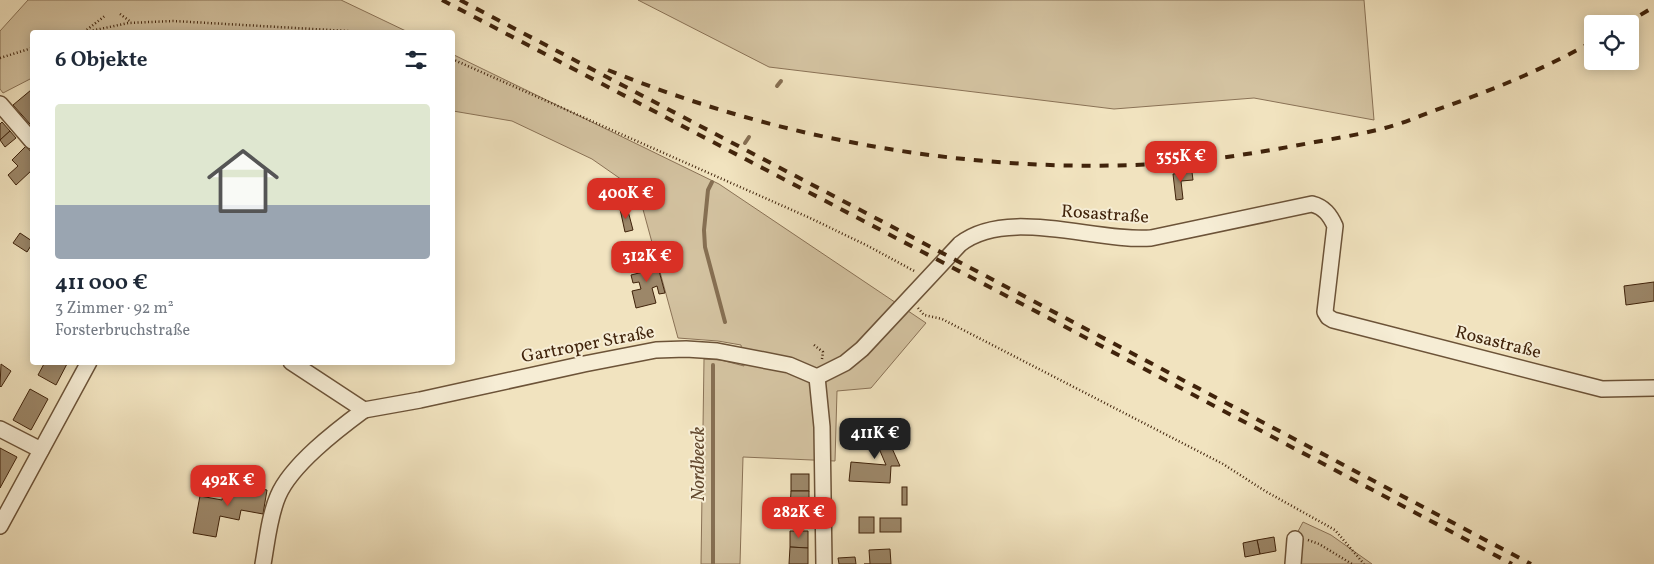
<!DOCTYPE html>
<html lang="de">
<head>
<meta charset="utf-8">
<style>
	:root { --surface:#fff; --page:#f6f6f7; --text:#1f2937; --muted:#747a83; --line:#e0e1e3; --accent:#d93025 }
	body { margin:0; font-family:Vollkorn,serif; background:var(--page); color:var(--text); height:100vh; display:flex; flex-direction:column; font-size:19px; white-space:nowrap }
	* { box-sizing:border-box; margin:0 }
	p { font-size:16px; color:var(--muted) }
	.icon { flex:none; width:28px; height:28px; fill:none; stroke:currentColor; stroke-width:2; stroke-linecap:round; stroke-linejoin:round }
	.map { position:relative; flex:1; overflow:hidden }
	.sheet { position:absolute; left:30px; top:30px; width:425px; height:335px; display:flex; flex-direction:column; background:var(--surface); border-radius:5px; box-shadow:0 2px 12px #0003 }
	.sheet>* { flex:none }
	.buttons { position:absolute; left:1584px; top:15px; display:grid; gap:10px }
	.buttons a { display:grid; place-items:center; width:55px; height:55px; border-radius:5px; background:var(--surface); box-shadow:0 2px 12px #0003; font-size:25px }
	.price { position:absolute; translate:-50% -42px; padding:0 11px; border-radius:10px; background:var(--accent); color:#fff; font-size:16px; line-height:32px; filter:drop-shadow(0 1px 2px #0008) }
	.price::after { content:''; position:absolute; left:50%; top:30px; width:15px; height:11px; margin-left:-8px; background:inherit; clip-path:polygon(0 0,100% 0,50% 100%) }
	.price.selected { background:#222; color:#fff }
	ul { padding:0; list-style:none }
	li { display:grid; align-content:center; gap:10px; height:265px; padding:0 25px }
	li+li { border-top:1px solid var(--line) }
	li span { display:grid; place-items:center; height:155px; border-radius:5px; color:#555 }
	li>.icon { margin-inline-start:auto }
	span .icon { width:90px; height:90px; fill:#fffc; stroke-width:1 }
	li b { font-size:21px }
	h2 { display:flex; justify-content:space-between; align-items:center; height:60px; padding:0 25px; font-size:21px }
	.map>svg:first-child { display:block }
	.green { fill:#d3c2a0; stroke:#8a7256 }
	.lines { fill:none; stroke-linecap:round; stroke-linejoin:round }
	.stream { stroke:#866f52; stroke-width:4 }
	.building { fill:#9c8769; stroke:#40230b }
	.minor-casing { stroke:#6c5338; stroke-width:18 }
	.path { stroke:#40230b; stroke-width:2.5; stroke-dasharray:1 2.5; stroke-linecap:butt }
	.minor { stroke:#f6edd5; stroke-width:15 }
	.rail { stroke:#40230b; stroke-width:4; stroke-dasharray:9 9; stroke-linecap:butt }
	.labels { text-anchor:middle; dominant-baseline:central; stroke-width:4; stroke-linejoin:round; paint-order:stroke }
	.street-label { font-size:18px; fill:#40230b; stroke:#f6edd5 }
	.water-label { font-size:19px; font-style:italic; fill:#63492f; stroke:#f6edd5 }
</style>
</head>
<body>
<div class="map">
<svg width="1654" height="564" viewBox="0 0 1654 564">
	<rect width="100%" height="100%" fill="#f1e3bf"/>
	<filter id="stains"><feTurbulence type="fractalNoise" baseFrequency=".004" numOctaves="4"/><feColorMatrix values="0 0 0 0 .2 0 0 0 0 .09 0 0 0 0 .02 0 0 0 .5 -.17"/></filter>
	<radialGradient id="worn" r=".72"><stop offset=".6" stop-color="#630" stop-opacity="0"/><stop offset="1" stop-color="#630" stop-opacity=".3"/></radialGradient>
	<g class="green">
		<polygon points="28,0 341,0 408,32 32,32 32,78 3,93 0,89 0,31"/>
		<polygon points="638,0 1364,0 1374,120 1254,98 1114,109 769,67"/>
		<polygon points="452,54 719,184 926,323 871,388 837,391 835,461 743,457 740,564 701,564 704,359 721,360 744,366 741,345 718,341 678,338 638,191 592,159 512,121 453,111"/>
		<polygon points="1303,522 1331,535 1372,564 1301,564 1296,535"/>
	</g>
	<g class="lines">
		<g class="stream">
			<polyline points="777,86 781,81"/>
			<polyline points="745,143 749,137"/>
			<polyline points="712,182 708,190 704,230 705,247 725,322"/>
			<polyline points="713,564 713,365"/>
		</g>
	</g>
	<g class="building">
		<polygon points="31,90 32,92 32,122 30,124 13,105"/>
		<polygon points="2,122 10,131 0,140 0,124"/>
		<polygon points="10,131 16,138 5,147 0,140"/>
		<polygon points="26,146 32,153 32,170 16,185 8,175 18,166 12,160"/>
		<polygon points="1192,172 1193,180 1181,181 1183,199 1176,200 1173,174"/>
		<polygon points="627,207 633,230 625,232 620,209"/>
		<polygon points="20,233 32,241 32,244 27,252 13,243"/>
		<polygon points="655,256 665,293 659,294 657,286 652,288 656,303 636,308 632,291 641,289 639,282 633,283 631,275 643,272 640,260"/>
		<polygon points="1654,282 1654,301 1626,305 1624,286"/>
		<polygon points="45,362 68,362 56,385 38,375"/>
		<polygon points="1,364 11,371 1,387 0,386"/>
		<polygon points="30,389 48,399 31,430 13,420"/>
		<polygon points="882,426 900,466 891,466 890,483 849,481 851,462 886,465 875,439 864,444 860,435"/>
		<polygon points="0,448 17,457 0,488"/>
		<rect x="791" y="474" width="18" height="17"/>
		<polygon points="225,483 267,490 263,514 241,510 239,520 220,516 216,537 193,533 200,496 222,500"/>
		<rect x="902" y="487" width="5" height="18"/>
		<polygon points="791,491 809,491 809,508 790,508"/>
		<rect x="859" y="517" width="15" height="16"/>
		<rect x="880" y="518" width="21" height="14"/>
		<polygon points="790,531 808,531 808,548 790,547"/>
		<polygon points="1274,537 1276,551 1260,554 1257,540"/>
		<polygon points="1257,540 1260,554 1245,557 1243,543"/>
		<polygon points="790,547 808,548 808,564 789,564"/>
		<polygon points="890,549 891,564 864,564 870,564 869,550"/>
		<polygon points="855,557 856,564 839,564 838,558"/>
	</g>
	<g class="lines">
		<g class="minor-casing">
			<g id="minor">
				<polyline points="0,104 32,141"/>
				<polyline points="291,362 364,410"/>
				<path d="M 817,377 L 845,363 L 862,349 L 960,244 C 1007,207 1095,242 1151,238 L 1312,204 C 1324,207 1330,215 1335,226 L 1325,312 L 1328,317 L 1333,320 L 1602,389 L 1654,388"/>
				<polyline points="817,377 822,427 824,564"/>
				<polyline points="364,410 420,400 584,364 656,350 686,349 717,351 789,365 817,377"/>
				<polyline points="0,429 41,450"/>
				<polyline points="0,526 89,362"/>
				<path d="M 263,564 C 267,542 269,517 278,496 C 291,465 337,430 364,410"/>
				<polyline points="1293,564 1295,539"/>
			</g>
		</g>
		<g class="path">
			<polyline points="120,14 131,22"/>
			<polyline points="84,32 106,15"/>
			<polyline points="86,32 128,23 173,21 366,32"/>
			<polyline points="0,58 32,48"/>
			<polyline points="452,59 810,218 868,246 916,272"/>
			<polyline points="918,308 924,315 942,319 1223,464 1265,491 1335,530 1364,564"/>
			<polyline points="814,345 823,352 822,359"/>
			<polyline points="1308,540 1319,544 1352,564"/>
		</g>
		<use href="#minor" class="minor"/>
		<g class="rail">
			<polyline points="442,0 1041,314 1512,564"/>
			<polyline points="460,0 948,256 1531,564"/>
			<polyline points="1625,24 1654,7"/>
			<path d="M 608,70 C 785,142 982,176 1173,163 C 1221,159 1268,151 1315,142 C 1338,138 1362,134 1385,128 C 1401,124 1417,117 1433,111 C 1488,92 1542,70 1592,42"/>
		</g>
	</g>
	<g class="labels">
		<g class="street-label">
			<text transform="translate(1105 215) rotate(4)">Rosastraße</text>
			<text transform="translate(1498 343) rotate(14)">Rosastraße</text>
			<text transform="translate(588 345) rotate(-11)">Gartroper Straße</text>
		</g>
		<g class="water-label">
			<text transform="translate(699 464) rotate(-90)">Nordbeeck</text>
		</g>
	</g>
	<rect width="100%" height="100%" filter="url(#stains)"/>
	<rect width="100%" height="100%" fill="url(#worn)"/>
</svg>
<div class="buttons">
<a><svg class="icon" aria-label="locate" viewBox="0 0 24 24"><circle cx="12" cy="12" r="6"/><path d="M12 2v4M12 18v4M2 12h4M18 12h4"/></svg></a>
</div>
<b class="price" style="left:1181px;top:183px">355K €</b>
<b class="price" style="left:626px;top:220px">400K €</b>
<b class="price" style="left:647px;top:283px">312K €</b>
<b class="price selected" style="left:875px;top:460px">411K €</b>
<b class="price" style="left:228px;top:507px">492K €</b>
<b class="price" style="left:799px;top:539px">282K €</b>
<section class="sheet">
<h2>6 Objekte<svg class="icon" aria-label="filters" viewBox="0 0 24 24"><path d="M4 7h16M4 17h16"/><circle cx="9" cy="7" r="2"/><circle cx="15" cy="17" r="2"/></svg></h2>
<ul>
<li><span style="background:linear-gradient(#dfe7d0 65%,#9aa5b1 0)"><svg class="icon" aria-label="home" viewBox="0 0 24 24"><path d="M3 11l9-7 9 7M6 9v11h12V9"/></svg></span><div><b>411 000 €</b><p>3 Zimmer · 92 m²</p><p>Forsterbruchstraße</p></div></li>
</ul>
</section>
</div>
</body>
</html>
